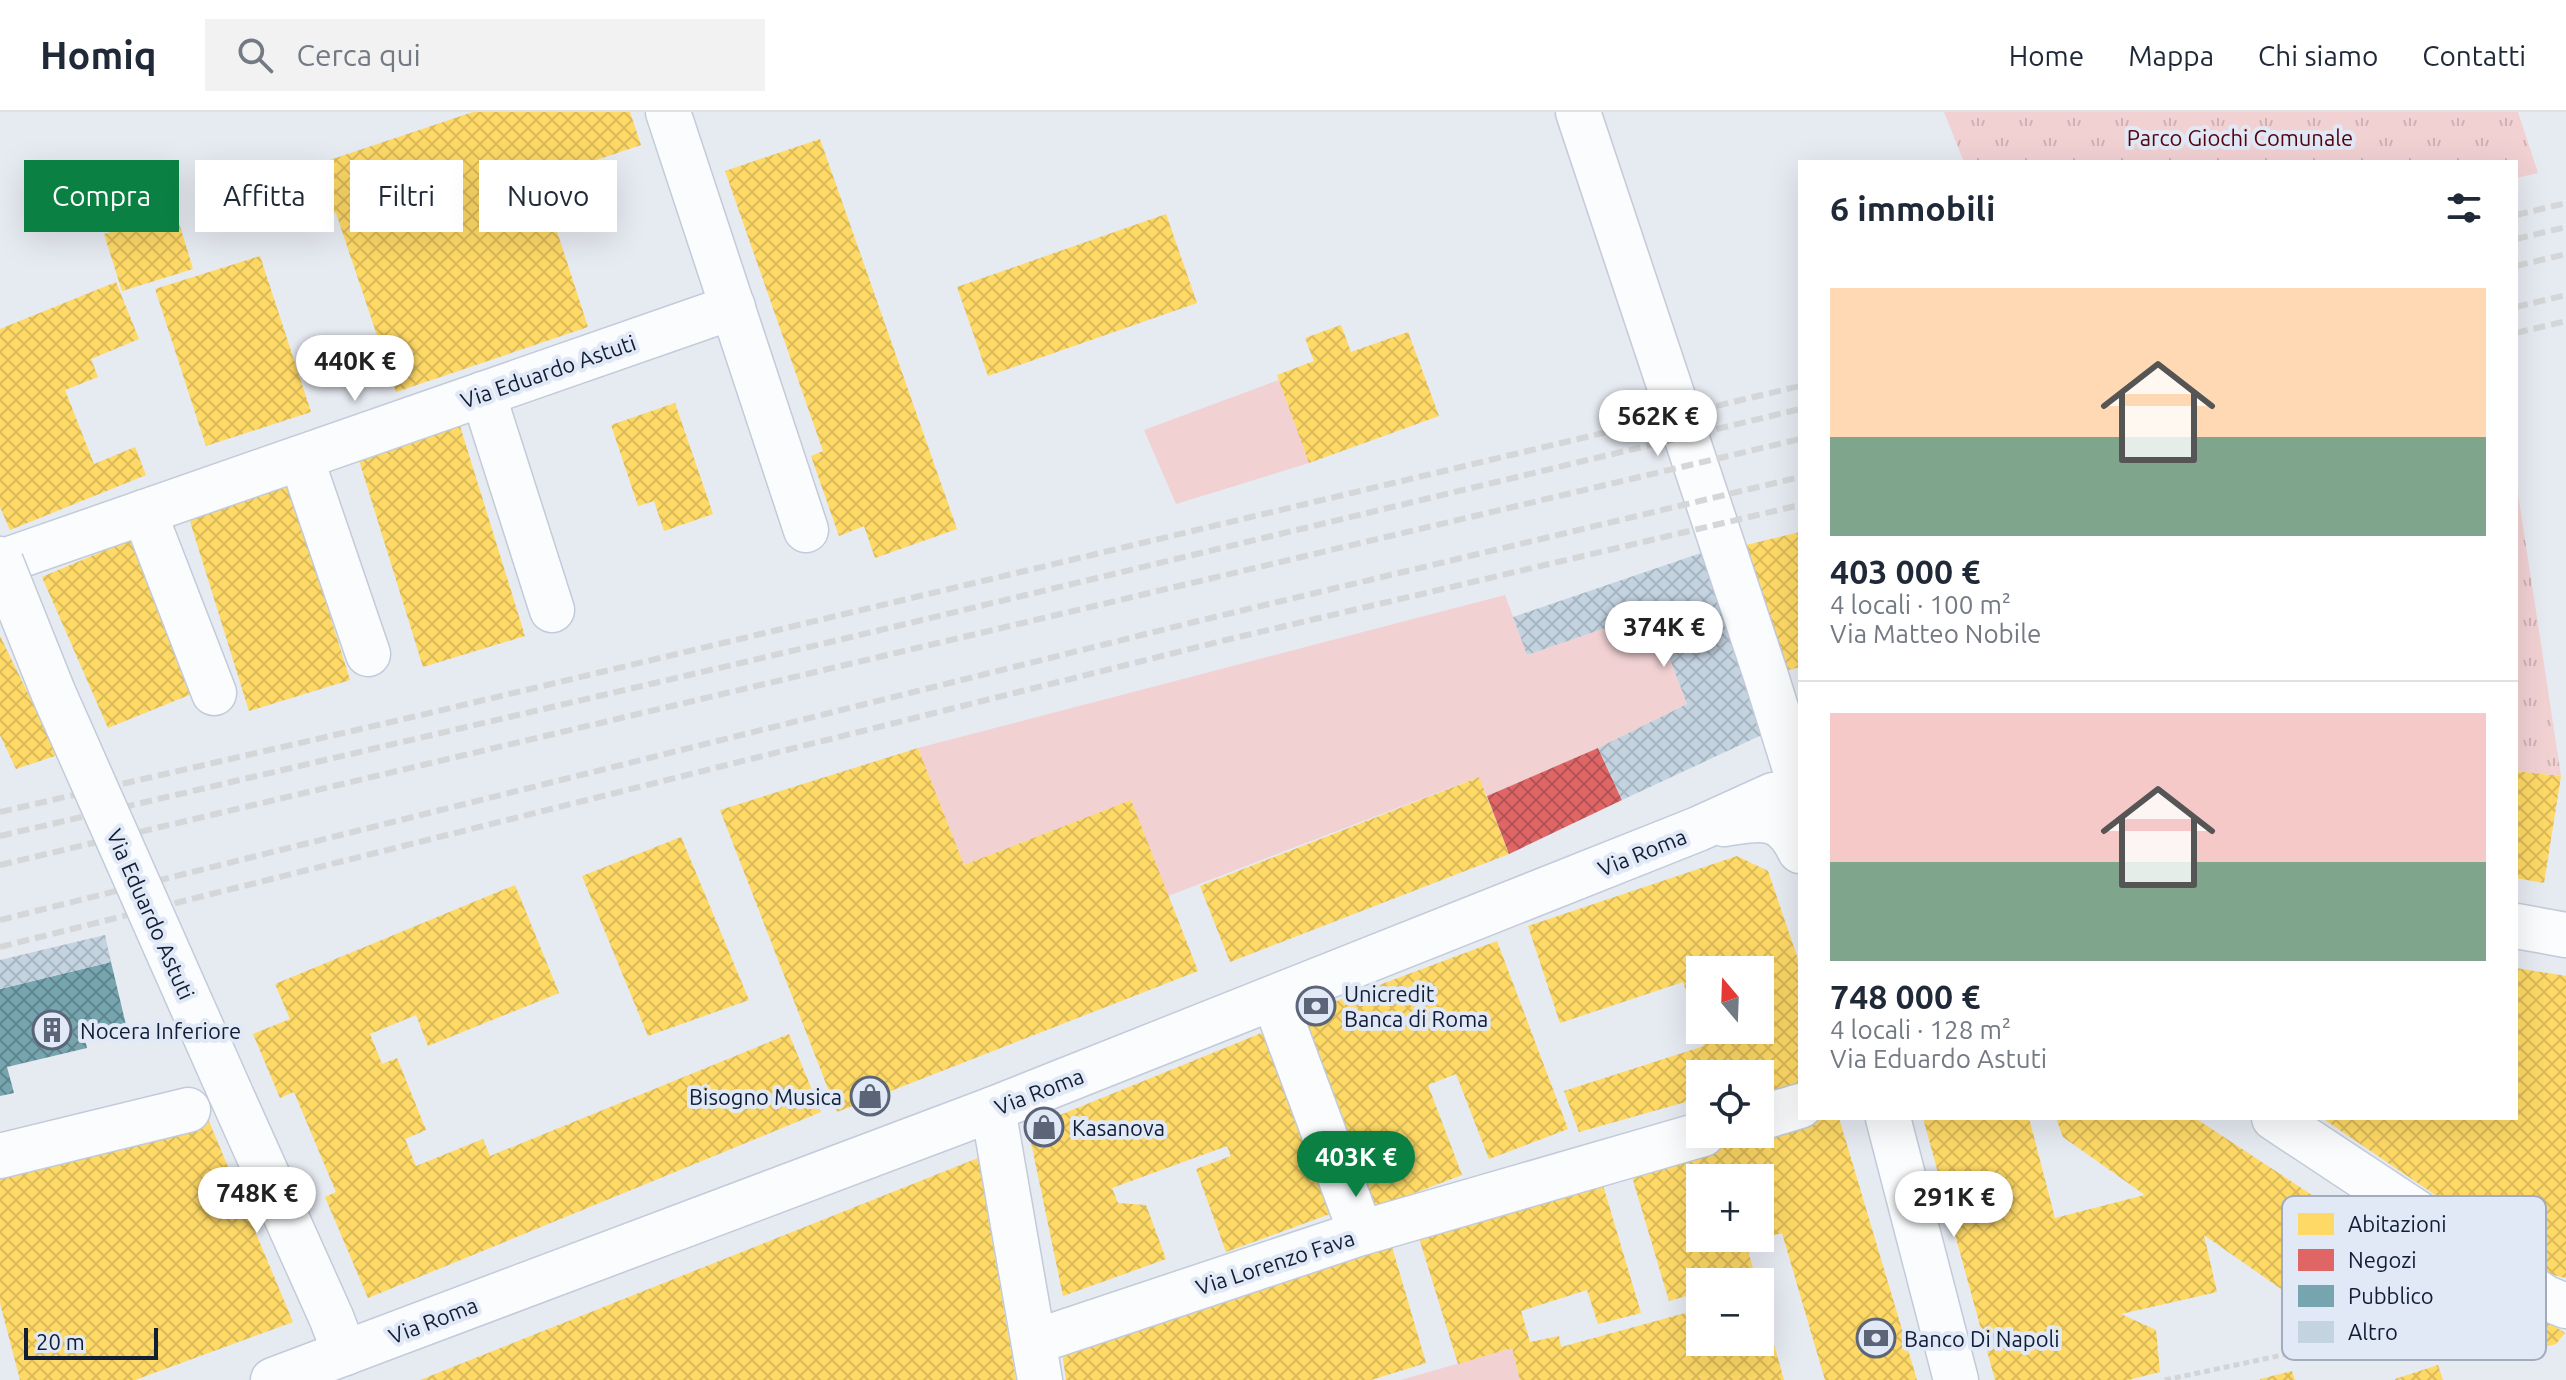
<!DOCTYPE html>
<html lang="it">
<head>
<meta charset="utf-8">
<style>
	:root { --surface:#fff; --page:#f2f2f3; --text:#1f2937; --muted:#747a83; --line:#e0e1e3; --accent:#0b8043 }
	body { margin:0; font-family:Ubuntu,sans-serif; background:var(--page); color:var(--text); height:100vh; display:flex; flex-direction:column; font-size:30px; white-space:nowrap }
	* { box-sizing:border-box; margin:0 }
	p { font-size:26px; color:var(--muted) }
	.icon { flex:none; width:44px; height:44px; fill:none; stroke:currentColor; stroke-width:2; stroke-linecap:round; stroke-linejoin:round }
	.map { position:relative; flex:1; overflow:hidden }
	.details { position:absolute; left:1798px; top:48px; width:720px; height:960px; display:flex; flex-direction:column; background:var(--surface); border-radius:0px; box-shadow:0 8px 32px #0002 }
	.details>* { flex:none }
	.banner { position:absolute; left:24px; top:48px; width:760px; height:72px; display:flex; gap:16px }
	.needle { width:52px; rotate:341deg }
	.buttons { position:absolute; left:1686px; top:844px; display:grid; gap:16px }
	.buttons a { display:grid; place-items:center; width:88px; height:88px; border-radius:0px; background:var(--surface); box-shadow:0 8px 32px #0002; font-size:40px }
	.scale { position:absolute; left:24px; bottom:20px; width:134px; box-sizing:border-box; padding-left:8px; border:4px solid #111e36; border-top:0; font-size:22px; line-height:28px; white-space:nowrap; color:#111e36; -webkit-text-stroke:6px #e1e9f6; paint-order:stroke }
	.price { position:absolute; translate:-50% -68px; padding:0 18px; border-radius:28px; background:#fff; color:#222; font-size:26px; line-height:52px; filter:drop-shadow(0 2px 4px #0008) }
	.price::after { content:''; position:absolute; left:50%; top:48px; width:24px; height:18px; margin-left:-12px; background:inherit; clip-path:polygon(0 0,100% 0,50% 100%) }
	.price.active { background:var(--accent); color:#fff }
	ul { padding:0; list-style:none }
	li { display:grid; align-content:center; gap:16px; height:424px; padding:0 32px }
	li+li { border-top:2px solid var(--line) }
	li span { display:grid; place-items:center; height:248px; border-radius:0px; color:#555 }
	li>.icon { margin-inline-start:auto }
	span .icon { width:144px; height:144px; fill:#fffc; stroke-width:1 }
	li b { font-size:34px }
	h2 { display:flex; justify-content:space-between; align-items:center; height:96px; padding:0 32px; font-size:34px }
	.chip { padding:0 28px; border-radius:0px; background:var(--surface); box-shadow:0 8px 32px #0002; font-size:28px; line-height:72px }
	.chip.active { background:var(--accent); color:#fff }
	header { display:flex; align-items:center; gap:48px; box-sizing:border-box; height:112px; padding:0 40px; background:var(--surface); border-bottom:2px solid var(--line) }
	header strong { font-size:38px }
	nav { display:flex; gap:44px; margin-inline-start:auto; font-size:28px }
	.search { width:560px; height:72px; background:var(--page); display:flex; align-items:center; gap:20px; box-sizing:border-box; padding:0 28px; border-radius:0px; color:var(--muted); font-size:30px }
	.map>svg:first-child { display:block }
	.green { fill:#f2d1d3 }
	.park { fill:url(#park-tufts) }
	.homes { fill:url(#homes-cross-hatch); fill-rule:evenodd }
	.shops { fill:url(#shops-cross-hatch) }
	.public { fill:url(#public-cross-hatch) }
	.building { fill:url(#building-cross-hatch) }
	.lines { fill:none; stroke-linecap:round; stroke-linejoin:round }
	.minor-casing { stroke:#c2cbda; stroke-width:47 }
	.path { stroke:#d2d4d7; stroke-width:5; stroke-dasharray:6 4; stroke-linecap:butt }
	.minor { stroke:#fbfcfd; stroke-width:44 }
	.rail { stroke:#d4d6d8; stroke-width:6; stroke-dasharray:12 6; stroke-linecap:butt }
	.minor-bridge-casing { stroke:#c2cbda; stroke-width:47; stroke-linecap:butt }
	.minor-bridge { stroke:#fbfcfd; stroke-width:44 }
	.labels { text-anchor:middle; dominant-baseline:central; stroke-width:8; stroke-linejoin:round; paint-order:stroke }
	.park-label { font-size:22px; fill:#56030f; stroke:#e1e9f6 }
	.street-label { font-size:22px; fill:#111e36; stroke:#e1e9f6 }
	.poi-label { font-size:22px; fill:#111e36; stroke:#e1e9f6; text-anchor:start }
	.key { fill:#e1e9f6; stroke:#a3acbc; stroke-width:2 }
	.key-label { font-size:22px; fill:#111e36 }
</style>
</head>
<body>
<header>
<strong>Homiq</strong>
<div class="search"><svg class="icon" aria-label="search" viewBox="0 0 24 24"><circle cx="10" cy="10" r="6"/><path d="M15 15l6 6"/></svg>Cerca qui</div>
<nav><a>Home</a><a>Mappa</a><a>Chi siamo</a><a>Contatti</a></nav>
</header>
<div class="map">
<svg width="2566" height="1268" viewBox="0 0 2566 1268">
	<defs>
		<pattern id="park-tufts" width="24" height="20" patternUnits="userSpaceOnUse" patternTransform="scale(2)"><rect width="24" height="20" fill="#f2d1d3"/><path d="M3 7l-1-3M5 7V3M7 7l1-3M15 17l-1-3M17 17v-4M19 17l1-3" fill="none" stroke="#ceb3b6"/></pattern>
		<pattern id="homes-cross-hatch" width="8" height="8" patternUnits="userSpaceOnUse" patternTransform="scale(2)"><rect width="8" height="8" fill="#ffd966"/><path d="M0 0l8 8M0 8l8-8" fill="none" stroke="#daba59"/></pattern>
		<pattern id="shops-cross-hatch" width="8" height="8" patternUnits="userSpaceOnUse" patternTransform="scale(2)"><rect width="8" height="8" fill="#e06666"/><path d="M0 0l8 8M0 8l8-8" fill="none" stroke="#b45355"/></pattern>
		<pattern id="public-cross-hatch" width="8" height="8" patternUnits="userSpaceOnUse" patternTransform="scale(2)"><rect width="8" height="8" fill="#76a5af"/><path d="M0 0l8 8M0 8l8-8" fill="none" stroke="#5f868f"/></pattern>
		<pattern id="building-cross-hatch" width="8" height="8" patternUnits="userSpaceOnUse" patternTransform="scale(2)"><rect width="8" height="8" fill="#c4d3e0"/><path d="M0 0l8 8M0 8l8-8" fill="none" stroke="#a7b5c1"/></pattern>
	</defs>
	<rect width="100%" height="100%" fill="#e6eaf1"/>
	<g class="green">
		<polygon points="1279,268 1309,351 1176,392 1144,318"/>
		<polygon points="1505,483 1527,543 1652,500 1687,592 1598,636 1487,684 1478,665 1168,784 1131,688 964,753 918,636"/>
		<polygon points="1512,1236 1520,1268 1401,1268"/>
	</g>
	<g class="park">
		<polygon points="1944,0 2518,0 2538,61 2516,66 2516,50 1964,50"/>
		<polygon points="2516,368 2561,664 2516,659"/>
	</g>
	<g class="homes">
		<polygon points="473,0 630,0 641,33 540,67 588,215 396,280 336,101 304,111 288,62"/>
		<polygon points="820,27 957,417 875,446 864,414 839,424 811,344 823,339 725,59"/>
		<polygon points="176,101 193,157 122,179 104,122"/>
		<polygon points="1166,102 1197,191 988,264 957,175"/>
		<polygon points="260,144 311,300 206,334 155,177"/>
		<polygon points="116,170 139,227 91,247 98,265 65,278 94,352 135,335 146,363 10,418 0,395 0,217"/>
		<polygon points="1341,213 1351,240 1408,220 1439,304 1309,351 1277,263 1314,249 1305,226"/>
		<polygon points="675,291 713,402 664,419 654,389 638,394 611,313"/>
		<polygon points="460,314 525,524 423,555 358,345"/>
		<polygon points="289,372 350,568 249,599 188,403"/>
		<polygon points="1800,420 1800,555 1785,559 1742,434"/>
		<polygon points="134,426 199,579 108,616 42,465"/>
		<polygon points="0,524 58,643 16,657 0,623"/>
		<polygon points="918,636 964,753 1131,688 1198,859 837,1000 720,698"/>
		<polygon points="2516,659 2561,664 2544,771 2516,766"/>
		<polygon points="1479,665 1509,742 1230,850 1200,774"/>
		<polygon points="681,725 749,888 648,924 582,764"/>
		<path d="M 1737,744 L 1768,759 L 1800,853 L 1800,982 L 1760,996 L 1760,962 L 1700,962 L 1700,986 L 1579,1020 L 1564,979 L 1704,934 L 1683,870 L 1560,911 L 1528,814 ZM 1700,858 L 1760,858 L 1760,918 L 1700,918 Z"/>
		<polygon points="515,773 559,881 428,934 416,903 370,922 382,952 397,946 426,1018 405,1027 416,1054 483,1027 490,1044 789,922 821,1000 368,1186 325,1085 336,1080 294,980 280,986 253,922 290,907 275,872"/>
		<polygon points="1497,829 1568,1017 1489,1047 1456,962 1428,973 1462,1063 1372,1097 1299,903"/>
		<polygon points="2516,856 2566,864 2566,1166 2553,1163 2322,1006 2516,1006"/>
		<polygon points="1269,918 1338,1099 1226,1140 1196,1057 1231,1044 1227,1034 1112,1076 1118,1091 1146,1093 1166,1147 1063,1184 1028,1016"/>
		<path d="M 1805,1006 L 1839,1006 L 1917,1268 L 1825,1268 L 1782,1121 L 1746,1132 L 1757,1170 L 1700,1170 L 1700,1180 L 1669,1189 L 1630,1058 ZM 1700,1066 L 1760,1066 L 1760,1126 L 1700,1126 Z"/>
		<polygon points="1923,1006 2029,1006 2055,1106 2145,1083 2063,1025 2056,1006 2195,1006 2453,1176 2442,1198 2344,1221 2204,1123 2217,1180 2121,1202 2156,1218 2160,1260 2128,1268 1995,1268"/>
		<polygon points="208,1007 293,1210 135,1268 20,1268 0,1191 0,1060"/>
		<polygon points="978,1046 1016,1268 420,1268"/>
		<polygon points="1602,1070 1641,1201 1598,1212 1587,1178 1521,1199 1530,1230 1559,1224 1561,1235 1700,1197 1700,1230 1760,1230 1761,1186 1784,1268 1520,1268 1512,1236 1458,1252 1419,1126"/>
		<polygon points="1392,1135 1426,1251 1371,1268 1066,1268 1062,1239"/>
		<polygon points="2534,1200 2565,1221 2556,1232 2495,1247 2484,1212"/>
		<polygon points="2438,1253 2443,1268 2395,1268 2395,1267"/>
		<polygon points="2292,1259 2295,1268 2260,1268 2260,1267"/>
	</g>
	<polygon class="shops" points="1598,636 1622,688 1509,742 1487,684"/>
	<polygon class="public" points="111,850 126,913 84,923 87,936 7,955 14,981 0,984 0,877"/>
	<g class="building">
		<polygon points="1701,441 1766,621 1622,688 1598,636 1687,592 1652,500 1527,543 1513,505"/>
		<polygon points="105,823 111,850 0,877 0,848"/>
	</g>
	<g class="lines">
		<g class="minor-casing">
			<g id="minor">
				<polyline points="668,0 806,418"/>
				<polyline points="1578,0 1766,564 1800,673"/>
				<polyline points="483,282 552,498"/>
				<polyline points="301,346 368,542"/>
				<polyline points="144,400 214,581"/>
				<polyline points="0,447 1,450 733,195"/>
				<path d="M 1724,712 C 1761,706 1782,701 1800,739"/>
				<polyline points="2516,814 2566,823"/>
				<polyline points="1274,887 1361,1121"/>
				<polyline points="230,980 331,1205 345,1241"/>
				<polyline points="993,997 1040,1268"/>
				<polyline points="1760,1006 1800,994"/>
				<polyline points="1888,1006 1956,1268"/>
				<polyline points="2274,1006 2546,1186 2566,1194"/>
				<polyline points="0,1044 188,998"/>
				<polyline points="1034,1230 1361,1121 1703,1022"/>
				<polyline points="273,1268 993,997 1698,717 1773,683 1800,679"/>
			</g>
		</g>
		<polyline class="path" points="2165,1268 2485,1200"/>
		<use href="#minor" class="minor"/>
		<g class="rail">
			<polyline points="2516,103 2566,91"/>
			<polyline points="2516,127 2566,115"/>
			<polyline points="2516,154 2566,142"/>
			<polyline points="2516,195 2566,183"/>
			<polyline points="2516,221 2566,209"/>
			<polyline points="0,700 417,604 1800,274"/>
			<polyline points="0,724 843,527 1800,297"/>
			<polyline points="0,753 1800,327"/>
			<polyline points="0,808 1194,510 1800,365"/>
			<polyline points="0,835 1226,528 1800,393"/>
		</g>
		<g class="minor-bridge-casing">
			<polyline id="minor-bridge" points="1,450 53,580 230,980"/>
		</g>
		<use href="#minor-bridge" class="minor-bridge"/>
	</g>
	<defs>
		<g id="bank-ring" transform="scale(2)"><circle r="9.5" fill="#e1e9f6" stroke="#5c6577" stroke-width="1.5"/><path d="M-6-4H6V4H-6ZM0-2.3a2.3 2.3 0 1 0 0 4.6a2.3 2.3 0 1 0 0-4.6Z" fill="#5c6577"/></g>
		<g id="building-ring" transform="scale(2)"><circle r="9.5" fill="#e1e9f6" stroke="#5c6577" stroke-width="1.5"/><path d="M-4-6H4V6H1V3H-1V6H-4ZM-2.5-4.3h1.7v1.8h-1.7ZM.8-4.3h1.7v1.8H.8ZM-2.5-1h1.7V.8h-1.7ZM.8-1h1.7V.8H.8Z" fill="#5c6577"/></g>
		<g id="shop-ring" transform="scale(2)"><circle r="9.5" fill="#e1e9f6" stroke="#5c6577" stroke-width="1.5"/><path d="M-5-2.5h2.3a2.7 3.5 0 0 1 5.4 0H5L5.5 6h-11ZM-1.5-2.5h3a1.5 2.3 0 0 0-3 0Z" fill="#5c6577"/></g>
	</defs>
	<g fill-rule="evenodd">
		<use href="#bank-ring" x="1316" y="894"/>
		<use href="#building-ring" x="52" y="918"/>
		<use href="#shop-ring" x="870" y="984"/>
		<use href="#shop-ring" x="1044" y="1015"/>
		<use href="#bank-ring" x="1876" y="1226"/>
	</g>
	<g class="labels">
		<g class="park-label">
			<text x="2240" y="25">Parco Giochi Comunale</text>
		</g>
		<g class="street-label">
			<text transform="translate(548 259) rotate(-19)">Via Eduardo Astuti</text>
			<text transform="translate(1642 740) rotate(-22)">Via Roma</text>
			<text transform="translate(151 802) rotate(66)">Via Eduardo Astuti</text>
			<text transform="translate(1039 979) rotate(-21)">Via Roma</text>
			<text transform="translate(1275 1150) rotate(-18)">Via Lorenzo Fava</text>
			<text transform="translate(433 1208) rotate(-21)">Via Roma</text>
		</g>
		<g class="poi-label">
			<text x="1344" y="881">Unicredit<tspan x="1344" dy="25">Banca di Roma</tspan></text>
			<text x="80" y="918">Nocera Inferiore</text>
			<text x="842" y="984" text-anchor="end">Bisogno Musica</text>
			<text x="1072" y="1015">Kasanova</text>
			<text x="1904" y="1226">Banco Di Napoli</text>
		</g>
	</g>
	<rect x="2282" y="1084" width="264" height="164" rx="12" class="key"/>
	<rect x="2298" y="1101" width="36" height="22" fill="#ffd966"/>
	<rect x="2298" y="1137" width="36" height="22" fill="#e06666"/>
	<rect x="2298" y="1173" width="36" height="22" fill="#76a5af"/>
	<rect x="2298" y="1209" width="36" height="22" fill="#c4d3e0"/>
	<g class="key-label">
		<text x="2348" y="1120">Abitazioni</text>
		<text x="2348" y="1156">Negozi</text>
		<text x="2348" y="1192">Pubblico</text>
		<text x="2348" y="1228">Altro</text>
	</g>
</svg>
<div class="buttons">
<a><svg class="needle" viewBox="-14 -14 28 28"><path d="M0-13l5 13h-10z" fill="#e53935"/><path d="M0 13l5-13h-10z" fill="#747a83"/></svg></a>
<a><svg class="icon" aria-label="locate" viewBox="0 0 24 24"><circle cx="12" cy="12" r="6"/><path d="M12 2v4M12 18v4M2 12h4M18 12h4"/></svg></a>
<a>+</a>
<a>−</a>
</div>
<div class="scale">20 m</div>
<b class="price" style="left:355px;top:291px">440K €</b>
<b class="price" style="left:1658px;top:346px">562K €</b>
<b class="price" style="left:1664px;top:557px">374K €</b>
<b class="price active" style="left:1356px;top:1087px">403K €</b>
<b class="price" style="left:257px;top:1123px">748K €</b>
<b class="price" style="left:1954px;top:1127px">291K €</b>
<div class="banner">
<a class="chip active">Compra</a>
<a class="chip">Affitta</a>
<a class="chip">Filtri</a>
<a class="chip">Nuovo</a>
</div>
<section class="details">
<h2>6 immobili<svg class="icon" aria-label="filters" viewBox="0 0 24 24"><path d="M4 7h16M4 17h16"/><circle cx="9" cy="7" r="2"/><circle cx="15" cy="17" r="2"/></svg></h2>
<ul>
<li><span style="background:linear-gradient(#ffd9b3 60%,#7fa58c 0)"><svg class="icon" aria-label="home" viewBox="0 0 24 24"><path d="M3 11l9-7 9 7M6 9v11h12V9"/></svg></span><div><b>403 000 €</b><p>4 locali · 100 m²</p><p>Via Matteo Nobile</p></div></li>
<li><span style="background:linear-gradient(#f6c9c9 60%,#7fa58c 0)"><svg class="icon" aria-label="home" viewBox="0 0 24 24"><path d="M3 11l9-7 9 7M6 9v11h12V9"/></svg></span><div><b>748 000 €</b><p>4 locali · 128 m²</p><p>Via Eduardo Astuti</p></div></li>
</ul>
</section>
</div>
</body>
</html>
